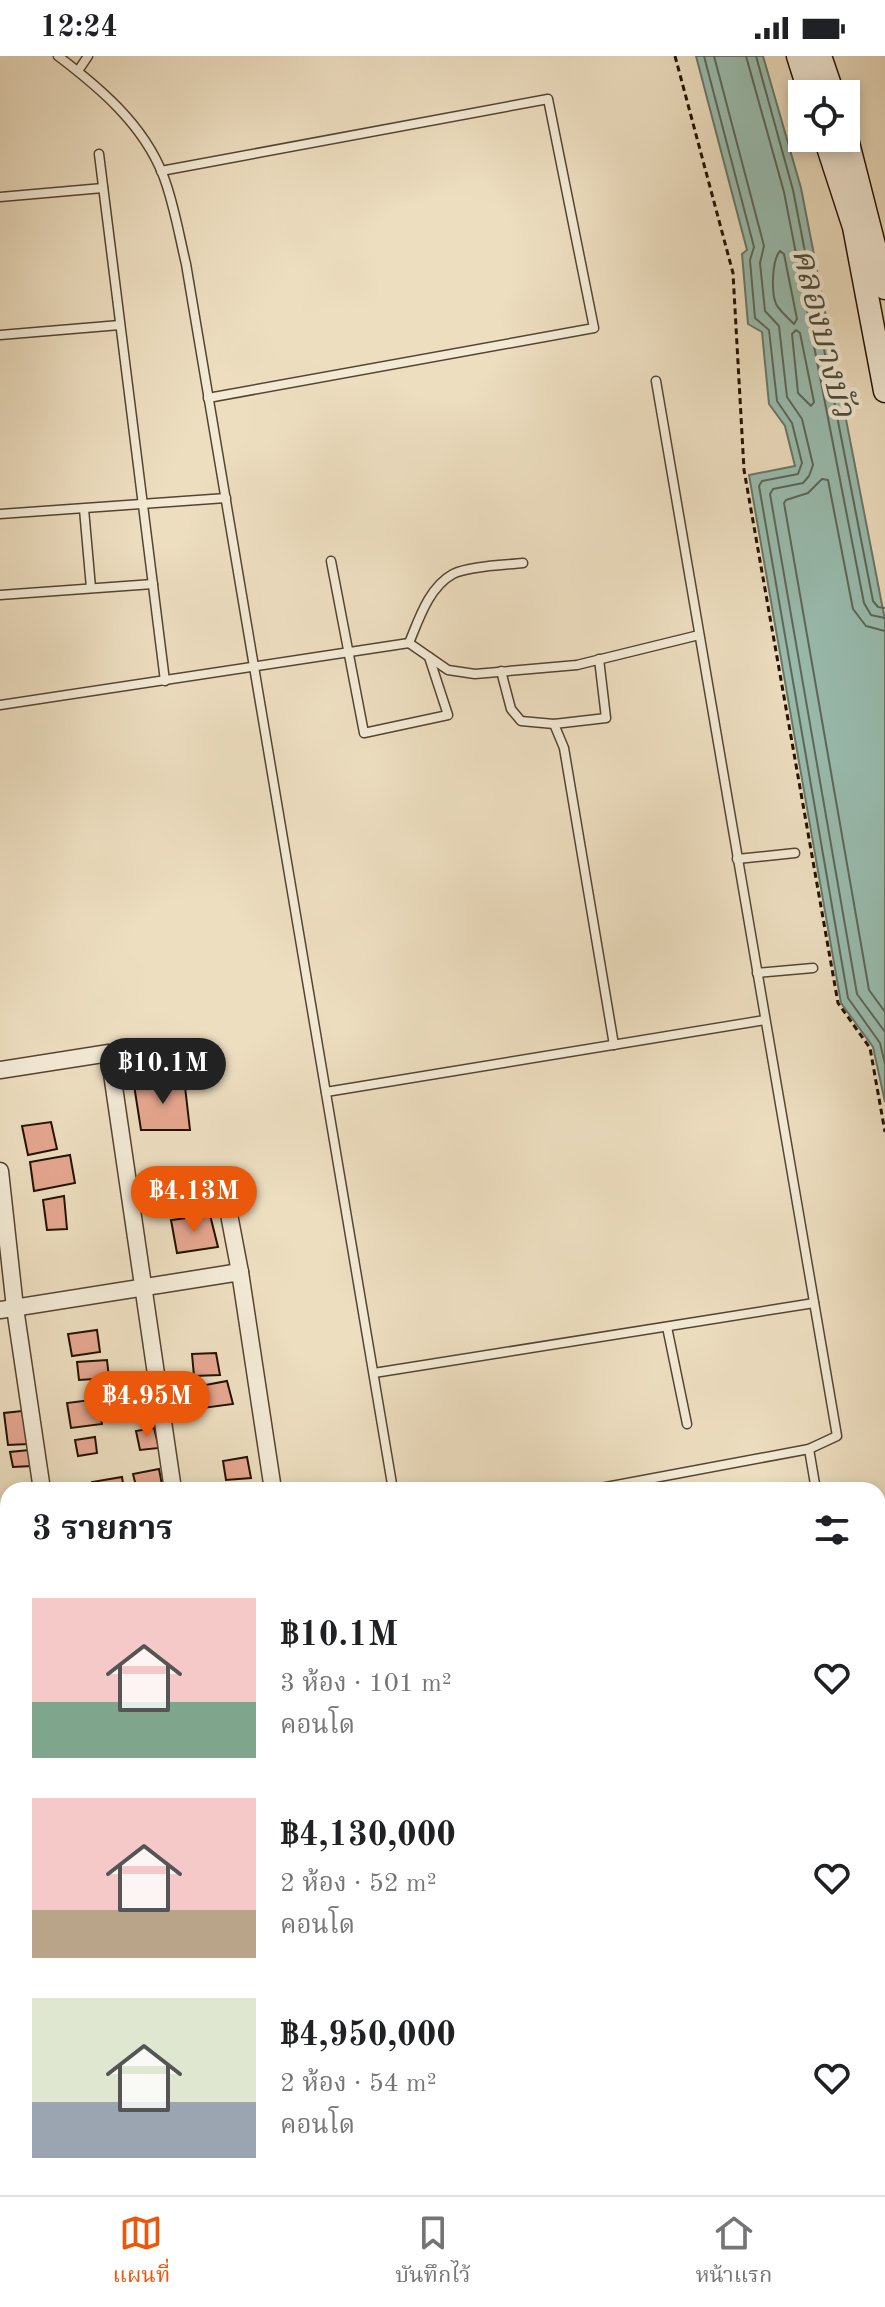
<!DOCTYPE html>
<html lang="th">
<head>
<meta charset="utf-8">
<style>
	:root { --surface:#fff; --page:#f6f6f6; --text:#202124; --muted:#757577; --line:#e0e0e0; --accent:#ea580c }
	body { margin:0; font-family:"Old Standard TT","Noto Serif Thai",serif; background:var(--page); color:var(--text); height:100vh; display:flex; flex-direction:column; font-size:30px; white-space:nowrap }
	* { box-sizing:border-box; margin:0 }
	p { font-size:26px; color:var(--muted) }
	.icon { flex:none; width:44px; height:44px; fill:none; stroke:currentColor; stroke-width:2; stroke-linecap:round; stroke-linejoin:round }
	.map { position:relative; flex:1; overflow:hidden }
	.side { position:absolute; left:0px; top:1426px; width:886px; height:714px; display:flex; flex-direction:column; background:var(--surface); border-radius:24px 24px 0 0; box-shadow:0 4px 12px #0003 }
	.side>* { flex:none }
	.buttons { position:absolute; left:788px; top:24px; display:grid; gap:16px }
	.buttons a { display:grid; place-items:center; width:72px; height:72px; border-radius:0px; background:var(--surface); box-shadow:0 4px 12px #0003; font-size:40px }
	.price { position:absolute; translate:-50% -68px; padding:0 18px; border-radius:28px; background:var(--accent); color:#fff; font-size:26px; line-height:52px; filter:drop-shadow(0 2px 4px #0008) }
	.price::after { content:''; position:absolute; left:50%; top:48px; width:24px; height:18px; margin-left:-12px; background:inherit; clip-path:polygon(0 0,100% 0,50% 100%) }
	.price.selected { background:#222; color:#fff }
	ul { padding:0; list-style:none }
	li { display:flex; align-items:center; gap:24px; height:200px; padding:0 32px }
	li span { display:grid; place-items:center; flex:none; width:224px; height:160px; border-radius:0px; color:#555 }
	li>.icon { margin-inline-start:auto }
	span .icon { width:96px; height:96px; fill:#fffc; stroke-width:1 }
	li b { font-size:34px }
	h2 { display:flex; justify-content:space-between; align-items:center; height:96px; padding:0 32px; font-size:34px }
	.status { display:flex; justify-content:space-between; align-items:center; height:56px; padding:0 40px; background:var(--surface); direction:ltr }
	.status svg { height:22px; fill:currentColor }
	.menu { display:flex; justify-content:space-around; align-items:center; height:112px; border-top:2px solid var(--line); background:var(--surface); font-size:22px; color:var(--muted) }
	.menu a { display:grid; justify-items:center; gap:4px }
	.menu .selected { color:var(--accent) }
	.map>svg:first-child { display:block }
	.water { fill:#99bcaf; stroke:#697869; stroke-width:2 }
	.lines { fill:none; stroke-linecap:round; stroke-linejoin:round }
	.shore { stroke:#5e6758; stroke-width:2 }
	.building { fill:#e6a790; stroke:#221200; stroke-width:2 }
	.lane-casing { stroke:#554530; stroke-width:11 }
	.street-casing { stroke:#554530; stroke-width:19 }
	.secondary-casing { stroke:#221200; stroke-width:25 }
	.path { stroke:#221200; stroke-width:3; stroke-dasharray:6 4; stroke-linecap:butt }
	.lane { stroke:#f3ead6; stroke-width:8 }
	.street { stroke:#f3ead6; stroke-width:16 }
	.secondary { stroke:#f3ead6; stroke-width:22 }
	.labels { text-anchor:middle; dominant-baseline:central; stroke-width:8; stroke-linejoin:round; paint-order:stroke }
	.water-label { font-size:34px; font-style:italic; fill:#4c4e3d; stroke:#f3ead6 }
</style>
</head>
<body>
<div class="status"><b>12:24</b><svg viewBox="0 0 49 12"><path d="M0 12V9h3v3zM5 12V6h3v6zM10 12V3h3v9zM15 12V0h3v12zM26 1h20v11H26zM47 4h2v5h-2z"/></svg></div>
<div class="map">
<svg width="885" height="2139" viewBox="0 0 885 2139">
	<rect width="100%" height="100%" fill="#eddec0"/>
	<filter id="stains"><feTurbulence type="fractalNoise" baseFrequency=".0025" numOctaves="4"/><feColorMatrix values="0 0 0 0 .2 0 0 0 0 .09 0 0 0 0 .02 0 0 0 .5 -.17"/></filter>
	<radialGradient id="worn" r=".72"><stop offset=".6" stop-color="#630" stop-opacity="0"/><stop offset="1" stop-color="#630" stop-opacity=".3"/></radialGradient>
	<polygon class="water" points="696,0 763,0 801,132 885,564 885,1046 873,991 841,947 749,419 795,410 785,370 769,348 762,276 748,268 742,198 747,194"/>
	<g class="lines">
		<g class="shore">
			<polyline points="704,0 754,191 750,204 755,262 769,274 777,345 792,367 802,407 798,418 762,425 759,430 848,942 880,987 885,1008"/>
			<polyline points="714,0 764,190 760,207 765,255 779,270 787,341 802,363 813,409 809,420 803,427 773,433 770,438 857,938 885,976"/>
			<polyline points="746,0 784,136 864,547 871,559 885,562"/>
			<polyline points="756,0 793,134 873,545 878,551 885,552"/>
			<path d="M 780,195 L 784,198 L 797,263 L 794,268 C 790,264 779,254 776,248 C 771,235 772,204 780,195 Z"/>
			<polygon points="796,274 800,277 814,346 811,350 798,337 792,278"/>
			<polyline points="885,575 866,570 853,553 828,424 822,423 808,437 786,444 784,447 869,934 885,956"/>
		</g>
	</g>
	<g class="building">
		<polygon points="184,1022 190,1074 141,1074 134,1029"/>
		<polygon points="51,1066 57,1093 28,1099 22,1070"/>
		<polygon points="70,1099 75,1127 34,1135 30,1106"/>
		<polygon points="64,1140 67,1173 47,1174 43,1144"/>
		<polygon points="210,1159 218,1191 177,1197 171,1164"/>
		<polygon points="97,1274 100,1296 72,1300 68,1278"/>
		<polygon points="216,1297 220,1319 194,1320 192,1298"/>
		<polygon points="107,1304 109,1322 79,1324 77,1306"/>
		<polygon points="227,1325 233,1348 203,1352 200,1330"/>
		<polygon points="98,1343 102,1368 71,1372 67,1347"/>
		<polygon points="22,1355 28,1388 8,1389 4,1357"/>
		<polygon points="154,1372 159,1392 140,1394 136,1375"/>
		<polygon points="95,1381 97,1397 78,1400 75,1384"/>
		<polygon points="29,1394 32,1410 13,1411 10,1396"/>
		<polygon points="247,1401 251,1422 226,1424 223,1405"/>
		<polygon points="159,1413 163,1434 137,1434 133,1418"/>
		<polygon points="122,1421 124,1434 93,1434 92,1426"/>
		<polygon points="8,1483 8,1511 0,1512 0,1484"/>
		<polygon points="8,1537 8,1554 0,1555 0,1538"/>
		<polygon points="8,1693 8,1712 0,1712 0,1694"/>
		<rect x="0" y="1956" width="8" height="27"/>
		<polygon points="8,1991 8,2026 0,2027 0,1992"/>
		<polygon points="292,2132 391,2132 392,2139 293,2139"/>
	</g>
	<g class="lines">
		<g class="lane-casing">
			<g id="lane">
				<path d="M 58,0 C 100,32 143,68 163,119 C 174,147 179,179 186,208 L 393,1434"/>
				<polyline points="78,15 88,0"/>
				<polyline points="99,98 165,625"/>
				<polyline points="161,115 548,43 594,272 208,342"/>
				<polyline points="0,141 103,132"/>
				<polyline points="0,279 120,269"/>
				<polyline points="84,453 91,532"/>
				<polyline points="0,458 226,442"/>
				<polyline points="331,505 364,677 448,659 429,601"/>
				<polyline points="0,539 153,528"/>
				<polyline points="409,587 448,614 475,618 577,609 699,579"/>
				<polyline points="501,615 511,653 521,665 554,668 606,662 599,603"/>
				<path d="M 0,649 L 409,587 C 419,563 429,531 453,518 C 468,510 505,509 523,507"/>
				<polyline points="554,668 564,692 614,989"/>
				<polyline points="737,803 795,797"/>
				<polyline points="757,917 813,912"/>
				<polyline points="326,1036 765,964"/>
				<polyline points="667,1271 687,1368"/>
				<polyline points="374,1317 814,1247"/>
				<polyline points="809,1393 816,1434"/>
				<polyline points="590,1434 809,1393 837,1380 656,325"/>
				<polyline points="878,1814 885,1857"/>
				<polyline points="482,2132 483,2139"/>
				<polyline points="622,2132 623,2139"/>
			</g>
		</g>
		<g class="street-casing">
			<g id="street">
				<polyline points="0,1014 109,997 173,1434"/>
				<polyline points="0,1115 15,1252 42,1434"/>
				<polyline points="224,1132 240,1216"/>
				<polyline points="0,1254 240,1216 273,1434"/>
				<polyline points="0,1586 8,1585"/>
				<polyline points="82,2132 82,2139"/>
				<polyline points="242,2132 243,2139"/>
				<polyline points="403,2132 403,2139"/>
			</g>
		</g>
		<g class="secondary-casing">
			<g id="secondary">
				<polyline points="798,0 810,38"/>
				<polyline points="820,0 833,38"/>
				<polyline points="846,79 885,232"/>
				<polyline points="825,82 854,171 885,335"/>
			</g>
		</g>
		<polyline class="path" points="675,0 733,217 744,414 838,947 870,992 885,1076"/>
		<use href="#lane" class="lane"/>
		<use href="#street" class="street"/>
		<use href="#secondary" class="secondary"/>
	</g>
	<g class="labels">
		<g class="water-label">
			<text transform="translate(822 277) rotate(76)">คลองบางบัว</text>
		</g>
	</g>
	<rect width="100%" height="100%" filter="url(#stains)"/>
	<rect width="100%" height="100%" fill="url(#worn)"/>
</svg>
<div class="buttons">
<a><svg class="icon" aria-label="locate" viewBox="0 0 24 24"><circle cx="12" cy="12" r="6"/><path d="M12 2v4M12 18v4M2 12h4M18 12h4"/></svg></a>
</div>
<b class="price selected" style="left:163px;top:1050px">฿10.1M</b>
<b class="price" style="left:194px;top:1178px">฿4.13M</b>
<b class="price" style="left:147px;top:1383px">฿4.95M</b>
<section class="side">
<h2>3 รายการ<svg class="icon" aria-label="filters" viewBox="0 0 24 24"><path d="M4 7h16M4 17h16"/><circle cx="9" cy="7" r="2"/><circle cx="15" cy="17" r="2"/></svg></h2>
<ul>
<li><span style="background:linear-gradient(#f6c9c9 65%,#7fa58c 0)"><svg class="icon" aria-label="home" viewBox="0 0 24 24"><path d="M3 11l9-7 9 7M6 9v11h12V9"/></svg></span><div><b>฿10.1M</b><p>3 ห้อง · 101 m²</p><p>คอนโด</p></div><svg class="icon" aria-label="heart" viewBox="0 0 24 24"><path d="M12 20l-8-8c-3-5 5-10 8-4 3-6 11-1 8 4z"/></svg></li>
<li><span style="background:linear-gradient(#f6c9c9 70%,#b9a48a 0)"><svg class="icon" aria-label="home" viewBox="0 0 24 24"><path d="M3 11l9-7 9 7M6 9v11h12V9"/></svg></span><div><b>฿4,130,000</b><p>2 ห้อง · 52 m²</p><p>คอนโด</p></div><svg class="icon" aria-label="heart" viewBox="0 0 24 24"><path d="M12 20l-8-8c-3-5 5-10 8-4 3-6 11-1 8 4z"/></svg></li>
<li><span style="background:linear-gradient(#dfe7d0 65%,#9aa5b1 0)"><svg class="icon" aria-label="home" viewBox="0 0 24 24"><path d="M3 11l9-7 9 7M6 9v11h12V9"/></svg></span><div><b>฿4,950,000</b><p>2 ห้อง · 54 m²</p><p>คอนโด</p></div><svg class="icon" aria-label="heart" viewBox="0 0 24 24"><path d="M12 20l-8-8c-3-5 5-10 8-4 3-6 11-1 8 4z"/></svg></li>
</ul>
</section>
</div>
<nav class="menu">
<a class="selected"><svg class="icon" aria-label="map" viewBox="0 0 24 24"><path d="M3 6l6-2 6 2 6-2v14l-6 2-6-2-6 2zM9 4v14M15 6v14"/></svg>แผนที่</a>
<a><svg class="icon" aria-label="saved" viewBox="0 0 24 24"><path d="M7 4h10v16l-5-4-5 4z"/></svg>บันทึกไว้</a>
<a><svg class="icon" aria-label="home" viewBox="0 0 24 24"><path d="M3 11l9-7 9 7M6 9v11h12V9"/></svg>หน้าแรก</a>
</nav>
</body>
</html>
